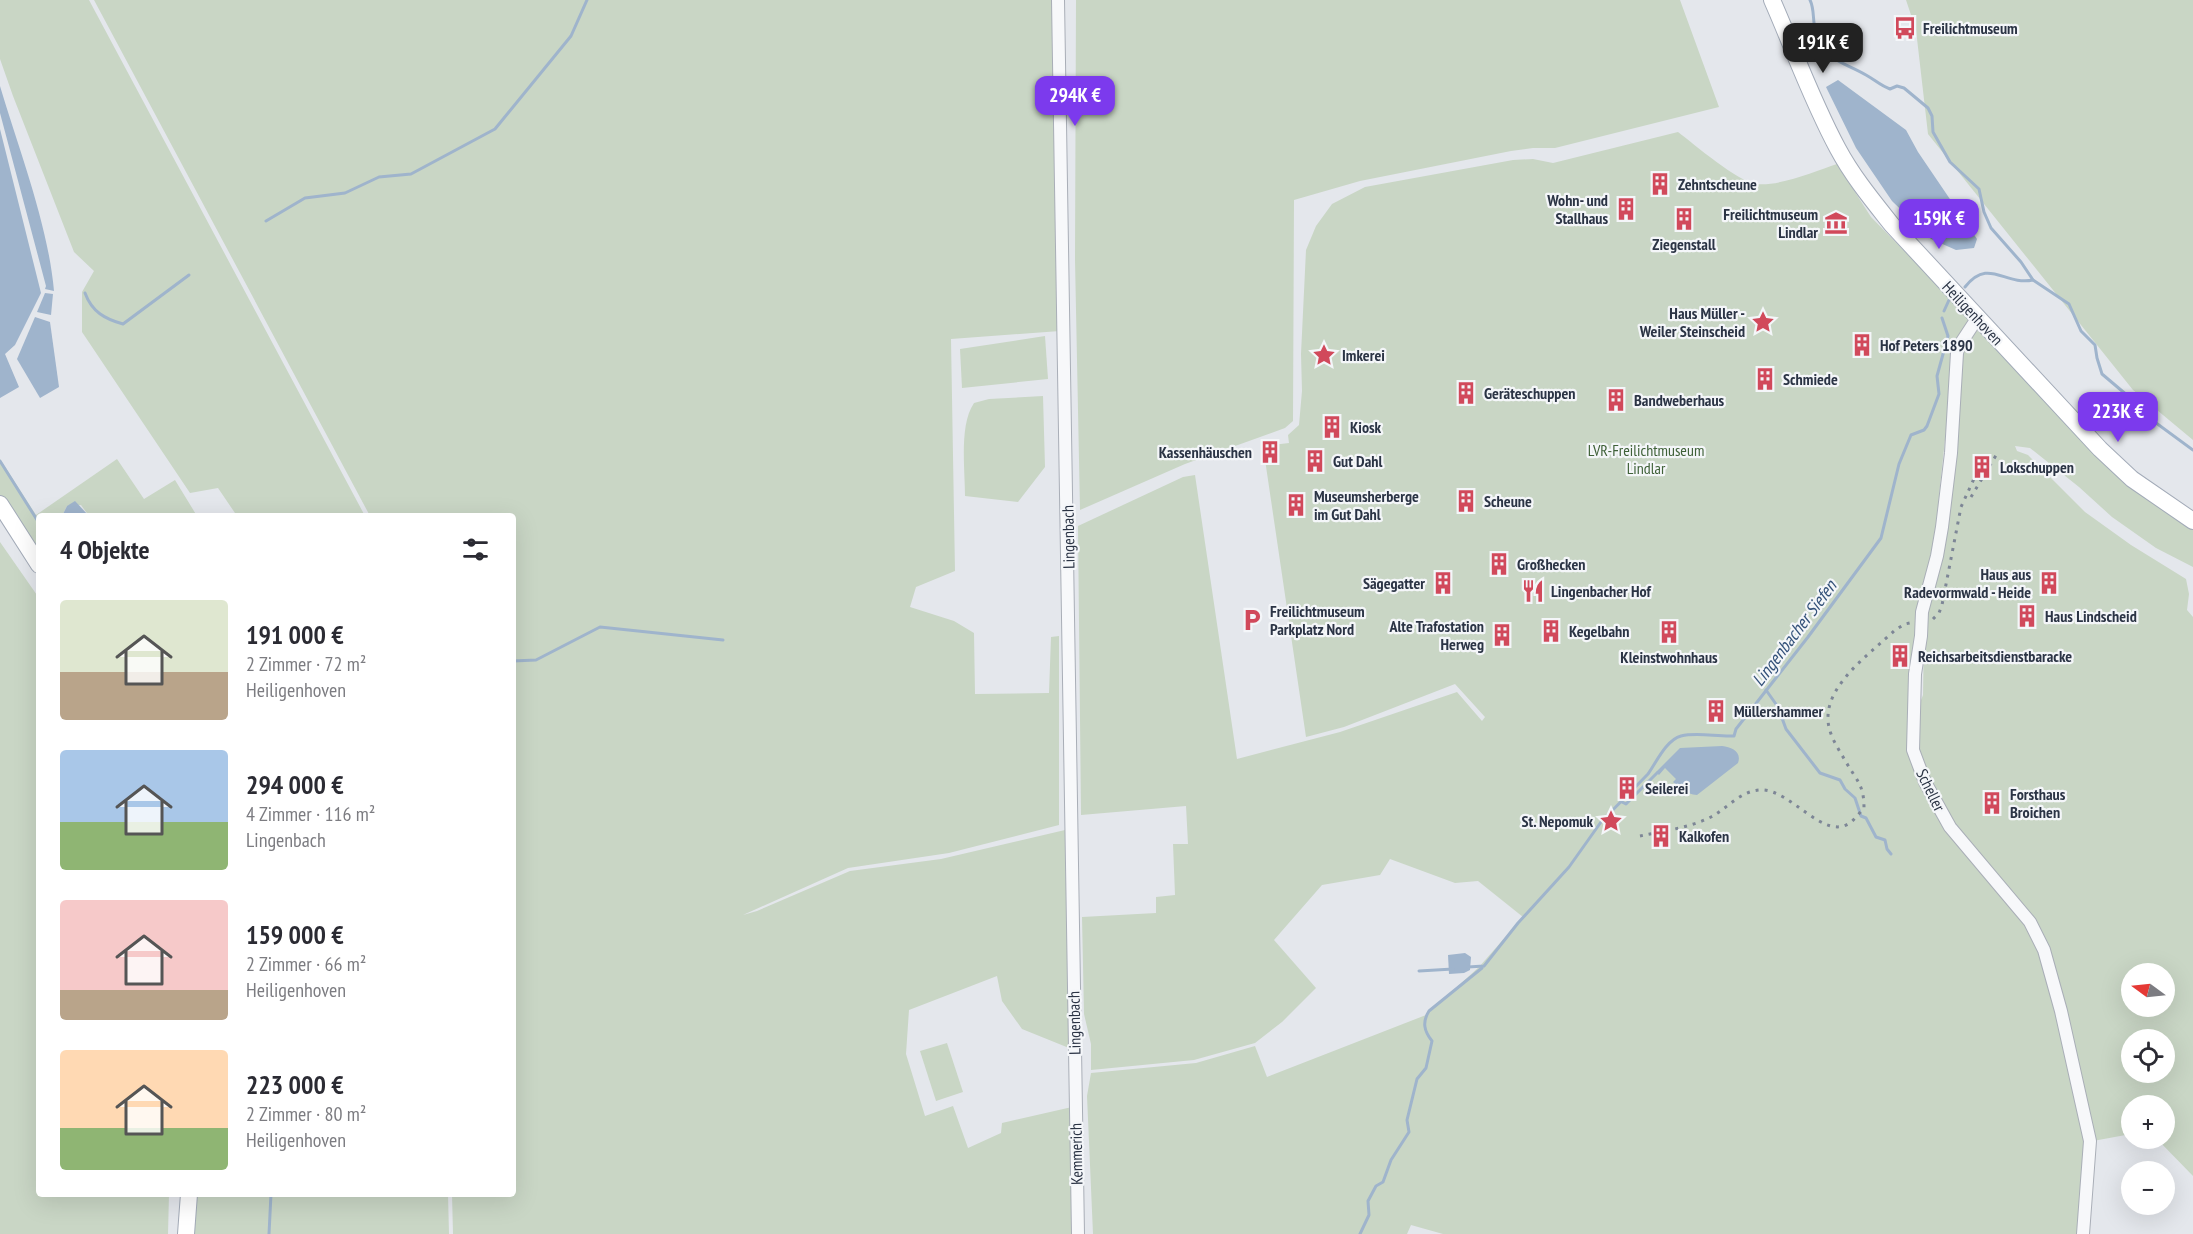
<!DOCTYPE html>
<html lang="de">
<head>
<meta charset="utf-8">
<style>
	:root { --surface:#fff; --page:#f7f7f7; --text:#2b2b33; --muted:#7c7c81; --accent:#7c3aed }
	body { margin:0; font-family:"PT Sans Narrow",sans-serif; background:var(--page); color:var(--text); height:100vh; display:flex; flex-direction:column; font-size:22px; white-space:nowrap }
	* { box-sizing:border-box; margin:0 }
	p { font-size:20px; color:var(--muted) }
	.icon { flex:none; width:33px; height:33px; fill:none; stroke:currentColor; stroke-width:2; stroke-linecap:round; stroke-linejoin:round }
	.map { position:relative; flex:1; overflow:hidden }
	.panel { position:absolute; left:36px; top:513px; width:480px; height:684px; display:flex; flex-direction:column; background:var(--surface); border-radius:6px; box-shadow:0 6px 24px #0002 }
	.panel>* { flex:none }
	.needle { width:39px; rotate:285deg }
	.controls { position:absolute; left:2121px; top:963px; display:grid; gap:12px }
	.controls a { display:grid; place-items:center; width:54px; height:54px; border-radius:50%; background:var(--surface); box-shadow:0 6px 24px #0002; font-size:30px }
	.price { position:absolute; translate:-50% -51px; padding:0 14px; border-radius:12px; background:var(--accent); color:#fff; font-size:20px; line-height:39px; filter:drop-shadow(0 2px 3px #0008) }
	.price::after { content:''; position:absolute; left:50%; top:36px; width:18px; height:14px; margin-left:-9px; background:inherit; clip-path:polygon(0 0,100% 0,50% 100%) }
	.price.selected { background:#222; color:#fff }
	ul { padding:0; list-style:none }
	li { display:flex; align-items:center; gap:18px; height:150px; padding:0 24px }
	li span { display:grid; place-items:center; flex:none; width:168px; height:120px; border-radius:6px; color:#555 }
	li>.icon { margin-inline-start:auto }
	span .icon { width:72px; height:72px; fill:#fffc; stroke-width:1 }
	li b { font-size:26px }
	h2 { display:flex; justify-content:space-between; align-items:center; height:72px; padding:0 24px; font-size:26px }
	.map>svg:first-child { display:block }
	.green { fill:#c9d6c5; fill-rule:evenodd }
	.water { fill:#9fb4cc }
	.lines { fill:none; stroke-linecap:round; stroke-linejoin:round }
	.stream { stroke:#9fb4cc; stroke-width:3 }
	.minor-casing { stroke:#a9aeb7; stroke-width:14 }
	.major-casing { stroke:#a3abb8; stroke-width:18 }
	.minor { stroke:#f7f8fa; stroke-width:12 }
	.major { stroke:#fff; stroke-width:16 }
	.rail { stroke:#7d8696; stroke-width:3; stroke-dasharray:3 6; stroke-linecap:butt }
	.labels { text-anchor:middle; dominant-baseline:central; stroke-width:4.5; stroke-linejoin:round; paint-order:stroke }
	.poi-label { font-size:16px; font-weight:bold; fill:#2b3445; stroke:#f4f6f9; text-anchor:start }
	.street-label { font-size:16px; fill:#2b3445; stroke:#f4f6f9 }
	.park-label { font-size:16px; fill:#3f6138; stroke:#f4f6f9 }
	.water-label { font-size:18px; font-style:italic; fill:#34527a; stroke:#f4f6f9 }
</style>
</head>
<body>
<div class="map">
<svg width="2193" height="1234" viewBox="0 0 2193 1234">
	<rect width="100%" height="100%" fill="#e4e7ec"/>
	<g class="green">
		<polygon points="0,0 89,0 365,516 237,516 218,488 190,493 82,332 82,292 94,271 74,252 13,96 0,59"/>
		<polygon points="94,0 1054,0 1060,331 951,339 955,571 916,587 910,607 954,621 974,633 975,694 1049,693 1051,637 1059,636 1059,825 949,853 848,868 743,915 757,911 850,871 941,859 1065,830 1069,1048 1022,1029 1002,1001 997,976 909,1010 906,1054 925,1116 953,1106 968,1148 1001,1133 1002,1123 1072,1107 1074,1234 453,1234 452,1194 513,1194 513,516 370,516"/>
		<polygon points="1076,0 1680,0 1719,107 1555,148 1533,148 1511,151 1360,181 1294,200 1293,421 1285,428 1185,464 1080,510 1075,260"/>
		<polygon points="1906,0 2193,0 2193,440 2133,390 1928,134 1916,30"/>
		<path d="M 1678,132 C 1695,145 1737,181 1756,184 C 1778,187 1816,171 1837,164 L 1871,217 L 1971,319 L 1948,411 L 1933,553 L 1922,589 L 1918,615 L 1908,715 L 1922,784 L 2021,916 L 2039,949 L 2089,1141 L 2082,1234 L 1443,1234 L 1411,1225 L 1407,1234 L 1093,1234 L 1087,1096 L 1091,1073 L 1196,1063 L 1255,1046 L 1267,1077 L 1426,1015 L 1479,967 L 1523,917 L 1478,881 L 1455,883 L 1390,859 L 1380,875 L 1322,885 L 1274,940 L 1316,988 L 1282,1022 L 1255,1043 L 1194,1060 L 1091,1070 L 1091,1044 L 1084,1014 L 1082,917 L 1156,913 L 1156,897 L 1175,895 L 1173,844 L 1188,844 L 1186,806 L 1081,815 L 1078,526 L 1183,477 L 1195,475 L 1237,759 L 1340,732 L 1457,692 L 1482,721 L 1485,717 L 1455,684 L 1344,727 L 1306,737 L 1263,446 L 1289,443 L 1288,435 L 1299,425 L 1302,391 L 1301,354 L 1306,250 L 1316,226 L 1332,204 L 1365,187 L 1513,160 L 1533,159 L 1553,163 Z"/>
		<path d="M 1978,330 L 2095,455 L 2193,525 L 2193,567 L 2156,548 L 2112,517 L 2079,487 L 2030,448 L 2015,446 L 2017,451 L 2028,455 L 2085,512 L 2131,545 L 2186,579 L 2189,594 L 2187,610 L 2193,617 L 2193,1176 L 2157,1139 L 2164,1138 L 2164,1106 L 2132,1106 L 2131,1134 L 2093,1141 L 2051,961 L 1954,827 L 1930,782 L 1917,749 L 1915,716 L 1923,695 L 1924,633 L 1963,350 L 1971,337 ZM 2132,974 L 2164,974 L 2164,1006 L 2132,1006 ZM 2132,1040 L 2164,1040 L 2164,1072 L 2132,1072 Z"/>
		<polygon points="1045,336 1048,379 962,388 960,349"/>
		<path d="M 1043,396 L 1045,467 L 1018,502 L 965,496 C 965,469 959,425 974,403 L 989,399 Z"/>
		<polygon points="0,459 36,515 117,459 144,499 175,480 197,516 89,516 81,505 67,506 62,516 39,516 39,559 0,497"/>
		<polygon points="0,542 39,598 39,1194 169,1194 168,1234 0,1234"/>
		<polygon points="947,1043 963,1092 936,1101 920,1051"/>
		<polygon points="197,1194 448,1194 449,1234 194,1234"/>
	</g>
	<g class="water">
		<polygon points="1838,80 1906,130 1918,152 1977,239 1974,248 1956,250 1931,239 1892,201 1856,148 1826,87"/>
		<path d="M 0,86 C 19,150 48,224 54,291 L 45,289 L 46,286 L 0,113 Z"/>
		<polygon points="0,129 41,293 15,345 5,354 19,387 0,398"/>
		<polygon points="45,293 53,294 51,315 37,312"/>
		<polygon points="35,317 50,322 59,387 40,398 17,359"/>
		<polygon points="75,501 89,516 62,516 67,506"/>
		<path d="M 1722,746 C 1732,747 1742,752 1738,763 L 1697,795 C 1686,794 1681,789 1673,782 L 1676,779 L 1665,768 L 1659,775 L 1656,772 L 1680,748 Z"/>
		<polygon points="1465,953 1471,957 1470,970 1464,973 1449,974 1448,955"/>
	</g>
	<g class="lines">
		<g class="stream">
			<path d="M 1810,0 C 1815,10 1812,21 1816,32 C 1826,62 1842,61 1866,75 C 1875,80 1881,86 1890,89 L 1897,86 L 1904,88 L 1928,108 L 1932,116 L 1933,132 L 1950,162 L 1979,189 L 1984,212 L 1991,228 L 2021,262 L 2033,280 L 2069,304 L 2081,331 L 2095,345 L 2097,358 L 2102,374 L 2128,396 L 2133,406 L 2193,450"/>
			<polyline points="266,221 305,198 345,193 379,177 411,174 495,129 571,36 587,0"/>
			<path d="M 1965,287 C 1989,257 2004,286 2033,280"/>
			<path d="M 85,293 C 92,312 105,319 123,324 L 189,275"/>
			<polyline points="1944,311 1949,300"/>
			<polyline points="0,461 39,523"/>
			<polyline points="513,661 536,660 600,627 723,640"/>
			<polyline points="1766,690 1778,707 1786,729 1820,773 1840,780 1845,789 1855,798 1861,816 1866,818 1876,837 1885,840 1887,849 1891,854"/>
			<polyline points="1622,802 1626,804 1657,773"/>
			<path d="M 1468,967 L 1484,966 L 1518,923 L 1569,867 L 1601,822 L 1648,774 C 1656,763 1666,740 1681,736 C 1698,732 1717,737 1734,736 L 1736,729 L 1808,637 L 1881,538 L 1899,464 L 1911,435 L 1924,430 L 1927,426 L 1939,394 L 1937,376 L 1948,336 L 1942,318"/>
			<polyline points="1419,971 1453,969"/>
			<polyline points="269,1234 271,1194"/>
			<path d="M 1360,1234 L 1369,1215 L 1368,1201 L 1376,1186 L 1383,1182 L 1391,1160 L 1409,1132 L 1407,1120 L 1417,1079 L 1426,1068 L 1432,1041 C 1424,1031 1422,1022 1429,1011 L 1482,968"/>
		</g>
		<g class="minor-casing">
			<g id="minor">
				<polyline points="1058,0 1078,1234"/>
				<polyline points="1978,317 1959,346 1957,353 1951,453 1942,527 1937,556 1922,612 1921,636 1915,674 1913,750 1925,782 1950,827 2030,922 2044,950 2061,1011 2090,1141 2083,1234"/>
			</g>
		</g>
		<g class="major-casing">
			<g id="major">
				<path d="M 1772,0 C 1794,50 1812,101 1838,149 C 1853,177 1873,201 1892,225 L 2100,449 L 2132,479 L 2193,521"/>
				<polyline points="0,504 39,565"/>
				<polyline points="186,1234 189,1194"/>
			</g>
		</g>
		<use href="#minor" class="minor"/>
		<use href="#major" class="major"/>
		<g class="rail">
			<polyline points="1971,497 1998,452"/>
			<polyline points="1933,619 1939,613 1942,605 1961,507 1983,459"/>
			<path d="M 1640,836 C 1663,831 1689,828 1711,817 C 1728,808 1742,789 1763,790 C 1791,791 1823,839 1848,824 C 1854,821 1859,813 1864,808 C 1864,785 1857,781 1846,762 C 1838,748 1827,733 1828,716 C 1829,682 1872,652 1895,630 L 1905,624 L 1914,622"/>
		</g>
	</g>
	<defs>
		<g id="bus-bare" transform="scale(1.8)"><path d="M-5-6H5V4H4V6H2V4H-2V6H-4V4H-5ZM-3.5-4V0h7V-4ZM-3.5 1.2v1.5H-2V1.2ZM2 1.2v1.5H3.5V1.2Z" fill="#d1495b" stroke="#f4f6f9" stroke-width="2.5" paint-order="stroke"/></g>
		<g id="building-bare" transform="scale(1.8)"><path d="M-4-6H4V6H1V3H-1V6H-4ZM-2.5-4.3h1.7v1.8h-1.7ZM.8-4.3h1.7v1.8H.8ZM-2.5-1h1.7V.8h-1.7ZM.8-1h1.7V.8H.8Z" fill="#d1495b" stroke="#f4f6f9" stroke-width="2.5" paint-order="stroke"/></g>
		<g id="museum-bare" transform="scale(1.8)"><path d="M0-6L6-3V-2H-6V-3ZM-5-1h2V3h-2ZM-1-1h2V3h-2ZM3-1h2V3H3ZM-6 4H6V6H-6Z" fill="#d1495b" stroke="#f4f6f9" stroke-width="2.5" paint-order="stroke"/></g>
		<g id="sight-bare" transform="scale(1.8)"><path d="M0-6L1.8-2.2L6-1.7L2.9 1.2L3.7 5.4L0 3.3L-3.7 5.4L-2.9 1.2L-6-1.7L-1.8-2.2Z" fill="#d1495b" stroke="#f4f6f9" stroke-width="2.5" paint-order="stroke"/></g>
		<g id="restaurant-bare" transform="scale(1.8)"><path d="M-5-6h1v4h1v-4h1v4h1v-4h1v5L-1.5 .5V6h-2V.5L-5-1ZM5-6V6H3V1.5H1.5Q1.5-4 5-6Z" fill="#d1495b" stroke="#f4f6f9" stroke-width="2.5" paint-order="stroke"/></g>
		<g id="parking-bare" transform="scale(1.8)"><path d="M-3.5-5.5H1a3.5 3.5 0 0 1 0 7H-1V5.5H-3.5ZM-1-3.4V-.6H.8a1.4 1.4 0 0 0 0-2.8Z" fill="#d1495b" stroke="#f4f6f9" stroke-width="2.5" paint-order="stroke"/></g>
	</defs>
	<g fill-rule="evenodd">
		<use href="#bus-bare" x="1905" y="28"/>
		<use href="#building-bare" x="1660" y="184"/>
		<use href="#building-bare" x="1626" y="209"/>
		<use href="#building-bare" x="1684" y="219"/>
		<use href="#museum-bare" x="1836" y="223"/>
		<use href="#sight-bare" x="1763" y="322"/>
		<use href="#building-bare" x="1862" y="345"/>
		<use href="#sight-bare" x="1324" y="355"/>
		<use href="#building-bare" x="1765" y="379"/>
		<use href="#building-bare" x="1466" y="393"/>
		<use href="#building-bare" x="1616" y="400"/>
		<use href="#building-bare" x="1332" y="427"/>
		<use href="#building-bare" x="1270" y="452"/>
		<use href="#building-bare" x="1315" y="461"/>
		<use href="#building-bare" x="1982" y="467"/>
		<use href="#building-bare" x="1466" y="501"/>
		<use href="#building-bare" x="1296" y="505"/>
		<use href="#building-bare" x="1499" y="564"/>
		<use href="#building-bare" x="1443" y="583"/>
		<use href="#building-bare" x="2049" y="583"/>
		<use href="#restaurant-bare" x="1533" y="591"/>
		<use href="#building-bare" x="2027" y="616"/>
		<use href="#parking-bare" x="1252" y="620"/>
		<use href="#building-bare" x="1551" y="631"/>
		<use href="#building-bare" x="1669" y="632"/>
		<use href="#building-bare" x="1502" y="635"/>
		<use href="#building-bare" x="1900" y="656"/>
		<use href="#building-bare" x="1716" y="711"/>
		<use href="#building-bare" x="1627" y="788"/>
		<use href="#building-bare" x="1992" y="803"/>
		<use href="#sight-bare" x="1611" y="821"/>
		<use href="#building-bare" x="1661" y="836"/>
	</g>
	<g class="labels">
		<g class="poi-label">
			<text x="1923" y="28">Freilichtmuseum</text>
			<text x="1678" y="184">Zehntscheune</text>
			<text x="1608" y="200" text-anchor="end">Wohn- und<tspan x="1608" dy="18">Stallhaus</tspan></text>
			<text x="1818" y="214" text-anchor="end">Freilichtmuseum<tspan x="1818" dy="18">Lindlar</tspan></text>
			<text x="1684" y="244" text-anchor="middle">Ziegenstall</text>
			<text x="1745" y="313" text-anchor="end">Haus Müller -<tspan x="1745" dy="18">Weiler Steinscheid</tspan></text>
			<text x="1880" y="345">Hof Peters 1890</text>
			<text x="1342" y="355">Imkerei</text>
			<text x="1783" y="379">Schmiede</text>
			<text x="1484" y="393">Geräteschuppen</text>
			<text x="1634" y="400">Bandweberhaus</text>
			<text x="1350" y="427">Kiosk</text>
			<text x="1252" y="452" text-anchor="end">Kassenhäuschen</text>
			<text x="1333" y="461">Gut Dahl</text>
			<text x="2000" y="467">Lokschuppen</text>
			<text x="1314" y="496">Museumsherberge<tspan x="1314" dy="18">im Gut Dahl</tspan></text>
			<text x="1484" y="501">Scheune</text>
			<text x="1517" y="564">Großhecken</text>
			<text x="2031" y="574" text-anchor="end">Haus aus<tspan x="2031" dy="18">Radevormwald - Heide</tspan></text>
			<text x="1425" y="583" text-anchor="end">Sägegatter</text>
			<text x="1551" y="591">Lingenbacher Hof</text>
			<text x="1270" y="611">Freilichtmuseum<tspan x="1270" dy="18">Parkplatz Nord</tspan></text>
			<text x="2045" y="616">Haus Lindscheid</text>
			<text x="1484" y="626" text-anchor="end">Alte Trafostation<tspan x="1484" dy="18">Herweg</tspan></text>
			<text x="1569" y="631">Kegelbahn</text>
			<text x="1918" y="656">Reichsarbeitsdienstbaracke</text>
			<text x="1669" y="657" text-anchor="middle">Kleinstwohnhaus</text>
			<text x="1734" y="711">Müllershammer</text>
			<text x="1645" y="788">Seilerei</text>
			<text x="2010" y="794">Forsthaus<tspan x="2010" dy="18">Broichen</tspan></text>
			<text x="1593" y="821" text-anchor="end">St. Nepomuk</text>
			<text x="1679" y="836">Kalkofen</text>
		</g>
		<g class="street-label">
			<text transform="translate(1973 313) rotate(47)">Heiligenhoven</text>
			<text transform="translate(1068 537) rotate(-91)">Lingenbach</text>
			<text transform="translate(1931 790) rotate(64)">Scheller</text>
			<text transform="translate(1074 1023) rotate(-91)">Lingenbach</text>
			<text transform="translate(1076 1154) rotate(-91)">Kemmerich</text>
		</g>
		<g class="park-label">
			<text x="1646" y="450">LVR-Freilichtmuseum<tspan x="1646" dy="18">Lindlar</tspan></text>
		</g>
		<g class="water-label">
			<text transform="translate(1794 633) rotate(-53)">Lingenbacher Siefen</text>
		</g>
	</g>
</svg>
<div class="controls">
<a><svg class="needle" viewBox="-14 -14 28 28"><path d="M0-13l5 13h-10z" fill="#e53935"/><path d="M0 13l5-13h-10z" fill="#7c7c81"/></svg></a>
<a><svg class="icon" aria-label="locate" viewBox="0 0 24 24"><circle cx="12" cy="12" r="6"/><path d="M12 2v4M12 18v4M2 12h4M18 12h4"/></svg></a>
<a>+</a>
<a>−</a>
</div>
<b class="price selected" style="left:1823px;top:74px">191K €</b>
<b class="price" style="left:1075px;top:127px">294K €</b>
<b class="price" style="left:1939px;top:250px">159K €</b>
<b class="price" style="left:2118px;top:443px">223K €</b>
<section class="panel">
<h2>4 Objekte<svg class="icon" aria-label="filters" viewBox="0 0 24 24"><path d="M4 7h16M4 17h16"/><circle cx="9" cy="7" r="2"/><circle cx="15" cy="17" r="2"/></svg></h2>
<ul>
<li><span style="background:linear-gradient(#dfe7d0 60%,#b9a48a 0)"><svg class="icon" aria-label="home" viewBox="0 0 24 24"><path d="M3 11l9-7 9 7M6 9v11h12V9"/></svg></span><div><b>191 000 €</b><p>2 Zimmer · 72 m²</p><p>Heiligenhoven</p></div></li>
<li><span style="background:linear-gradient(#a9c7e8 60%,#8fb573 0)"><svg class="icon" aria-label="home" viewBox="0 0 24 24"><path d="M3 11l9-7 9 7M6 9v11h12V9"/></svg></span><div><b>294 000 €</b><p>4 Zimmer · 116 m²</p><p>Lingenbach</p></div></li>
<li><span style="background:linear-gradient(#f6c9c9 75%,#b9a48a 0)"><svg class="icon" aria-label="home" viewBox="0 0 24 24"><path d="M3 11l9-7 9 7M6 9v11h12V9"/></svg></span><div><b>159 000 €</b><p>2 Zimmer · 66 m²</p><p>Heiligenhoven</p></div></li>
<li><span style="background:linear-gradient(#ffd9b3 65%,#8fb573 0)"><svg class="icon" aria-label="home" viewBox="0 0 24 24"><path d="M3 11l9-7 9 7M6 9v11h12V9"/></svg></span><div><b>223 000 €</b><p>2 Zimmer · 80 m²</p><p>Heiligenhoven</p></div></li>
</ul>
</section>
</div>
</body>
</html>
